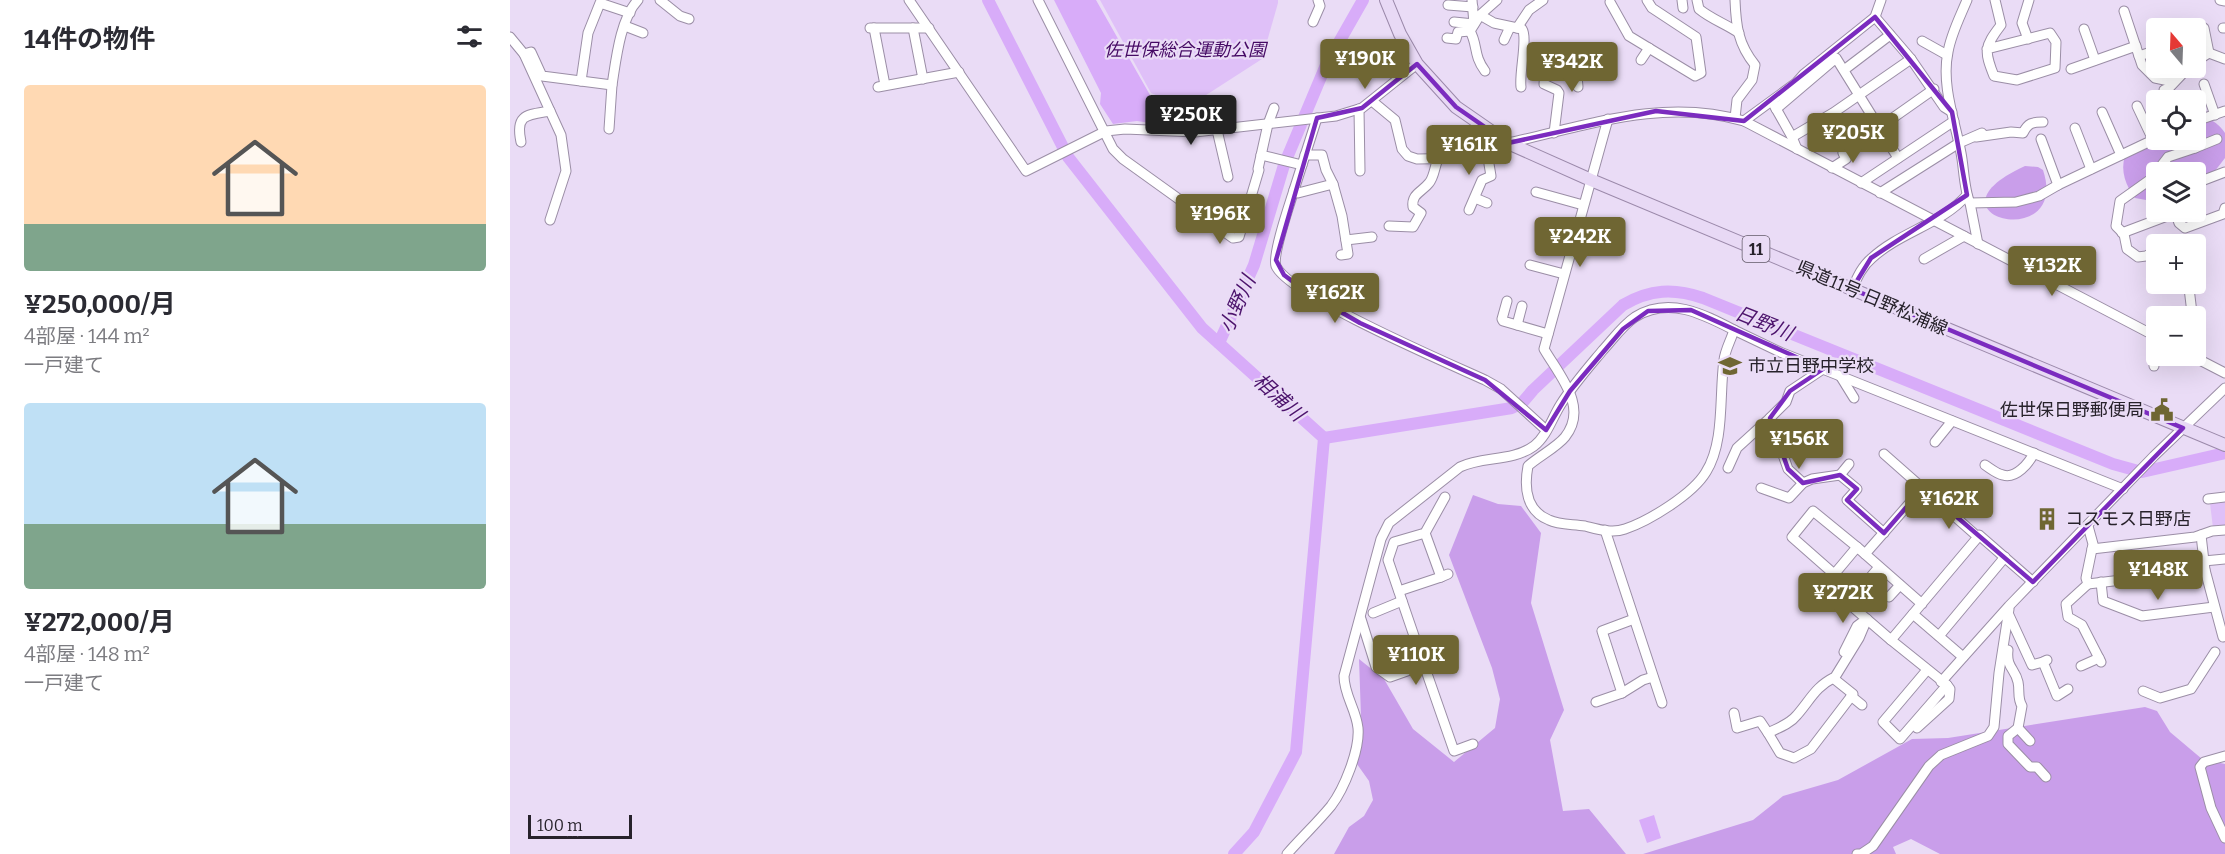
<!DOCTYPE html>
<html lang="ja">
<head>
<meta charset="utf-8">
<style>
	:root { --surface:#fff; --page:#f2f2f3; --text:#2b2b33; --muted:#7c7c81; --accent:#6f6633 }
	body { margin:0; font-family:Bitter,"Noto Sans JP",serif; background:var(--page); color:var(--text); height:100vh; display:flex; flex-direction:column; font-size:22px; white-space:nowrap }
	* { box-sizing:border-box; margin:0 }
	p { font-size:20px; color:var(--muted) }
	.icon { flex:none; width:33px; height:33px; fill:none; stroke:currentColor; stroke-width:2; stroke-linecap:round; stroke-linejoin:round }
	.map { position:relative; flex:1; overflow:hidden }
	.sheet { display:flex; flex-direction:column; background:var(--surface); width:510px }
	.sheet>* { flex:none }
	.needle { width:39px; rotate:341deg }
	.controls { position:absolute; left:1636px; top:18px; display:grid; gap:12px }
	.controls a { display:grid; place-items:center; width:60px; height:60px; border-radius:6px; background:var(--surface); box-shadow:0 6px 24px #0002; font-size:30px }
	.scale { position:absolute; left:18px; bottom:15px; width:104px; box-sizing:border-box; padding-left:6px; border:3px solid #27222b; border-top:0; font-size:16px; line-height:21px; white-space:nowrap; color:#27222b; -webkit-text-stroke:4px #eadcf6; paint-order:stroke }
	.price { position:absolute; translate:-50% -51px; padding:0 14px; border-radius:6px; background:var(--accent); color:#fff; font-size:20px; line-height:39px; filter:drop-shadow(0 2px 3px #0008) }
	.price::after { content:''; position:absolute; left:50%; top:36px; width:18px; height:14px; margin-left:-9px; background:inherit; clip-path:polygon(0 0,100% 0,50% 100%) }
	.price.current { background:#222; color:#fff }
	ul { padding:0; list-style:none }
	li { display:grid; align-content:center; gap:12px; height:318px; padding:0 24px }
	li span { display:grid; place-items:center; height:186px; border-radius:6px; color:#555 }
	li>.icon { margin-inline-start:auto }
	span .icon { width:108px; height:108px; fill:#fffc; stroke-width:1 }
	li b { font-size:26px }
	h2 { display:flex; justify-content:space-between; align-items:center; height:72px; padding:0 24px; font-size:26px }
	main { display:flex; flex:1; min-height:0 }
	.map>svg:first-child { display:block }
	.green { fill:#dfc0f8 }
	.forest { fill:#c99eea }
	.water { fill:#d8acf9 }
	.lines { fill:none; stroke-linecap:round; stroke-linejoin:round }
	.river { stroke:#d8acf9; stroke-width:12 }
	.minor-casing { stroke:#9b8ea6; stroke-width:11 }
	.major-casing { stroke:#9b89aa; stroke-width:14 }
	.minor { stroke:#fff; stroke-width:9 }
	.major { stroke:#e8d9f5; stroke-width:12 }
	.marked { fill:none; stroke:#7b2cbf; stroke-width:4.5; stroke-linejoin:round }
	.labels { text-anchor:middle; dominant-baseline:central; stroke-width:4.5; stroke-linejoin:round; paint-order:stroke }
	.shield { fill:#eadcf6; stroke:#625a68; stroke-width:1.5 }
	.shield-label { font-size:16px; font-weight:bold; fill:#27222b }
	.park-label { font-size:18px; font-style:italic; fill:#450964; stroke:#eadcf6 }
	.street-label { font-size:18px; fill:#27222b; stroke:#eadcf6 }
	.poi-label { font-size:18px; fill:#27222b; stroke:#eadcf6; text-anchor:start }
	.water-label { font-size:20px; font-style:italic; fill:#4c136c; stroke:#eadcf6 }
</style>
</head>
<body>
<main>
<section class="sheet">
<h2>14件の物件<svg class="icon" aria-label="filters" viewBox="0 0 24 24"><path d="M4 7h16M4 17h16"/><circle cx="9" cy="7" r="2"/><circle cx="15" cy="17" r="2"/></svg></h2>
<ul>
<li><span style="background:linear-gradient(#ffd9b3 75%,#7fa58c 0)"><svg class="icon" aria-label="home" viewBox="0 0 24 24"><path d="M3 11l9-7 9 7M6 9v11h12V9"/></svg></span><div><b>¥250,000/月</b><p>4部屋 · 144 m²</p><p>一戸建て</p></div></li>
<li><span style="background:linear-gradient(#bfe0f5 65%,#7fa58c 0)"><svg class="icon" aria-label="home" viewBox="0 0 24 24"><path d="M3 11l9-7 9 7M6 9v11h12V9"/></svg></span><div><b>¥272,000/月</b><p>4部屋 · 148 m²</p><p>一戸建て</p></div></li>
</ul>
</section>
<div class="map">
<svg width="1715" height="854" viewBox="0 0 1715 854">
	<rect width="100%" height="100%" fill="#eadcf6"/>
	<g class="green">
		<polygon points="590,0 768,0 768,3 752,59 676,108 641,93"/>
		<polygon points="1715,502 1715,527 1703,528 1700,503"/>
	</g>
	<g class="forest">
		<path d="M 1686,116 C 1697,116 1709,123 1715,133 L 1715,158 L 1691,189 L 1686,194 L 1686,172 L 1647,172 L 1647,202 L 1625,198 C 1616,186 1610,171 1615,156 L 1650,140 L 1686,140 Z"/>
		<path d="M 1515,166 L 1528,167 L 1533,170 C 1561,254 1405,216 1515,166 Z"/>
		<polygon points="963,495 988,504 1011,506 1031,533 1021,603 1054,710 1040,740 1053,811 1079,809 1116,854 824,854 839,827 854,816 863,800 859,781 842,757 852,746 849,659 874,679 903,729 944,762 985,728 990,699 982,668 939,555"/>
		<polygon points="1635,707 1647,711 1660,732 1692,759 1715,764 1715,854 1430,854 1401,839 1383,847 1386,854 1133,854 1243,820 1273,796 1328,780 1402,739 1438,738"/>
	</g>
	<g class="water">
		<polygon points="544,0 586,0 640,95 682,113 683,129 627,121 603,124 590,104 591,93"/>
		<polygon points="1144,815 1151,838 1137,843 1129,820"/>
	</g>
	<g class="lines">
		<g class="river">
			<polyline points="478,0 558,157 692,328 814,438 786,752 744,832 724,854"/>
			<polyline points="709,343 744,265 774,165 816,65 853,0"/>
			<path d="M 814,438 L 1002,408 L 1012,403 L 1023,390 L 1113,305 C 1140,289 1164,288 1193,298 L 1603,464 L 1632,472 L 1715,453"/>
		</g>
		<g class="minor-casing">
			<g id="minor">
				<polyline points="150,0 170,16 179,19"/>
				<polyline points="399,0 516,171 596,131 615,129 685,132 826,116 852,108 907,64"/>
				<polyline points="528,0 603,149 613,159 723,238 729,237 749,170 748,169 758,124 764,108"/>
				<polyline points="1172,0 1173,8"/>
				<path d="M 1187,0 L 1189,9 C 1201,19 1216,24 1229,33"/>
				<path d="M 1457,0 C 1450,17 1441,34 1438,52 C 1431,85 1445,121 1451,153 C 1454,168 1454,190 1460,203 L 1506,202 L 1529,196 L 1548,185 L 1647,138"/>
				<polyline points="1710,0 1715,1"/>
				<polyline points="1100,2 1119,36 1185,76 1191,73 1186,37 1142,8 1137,0"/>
				<polyline points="938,5 963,7"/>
				<polyline points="1614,11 1632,65 1645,78 1664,82"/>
				<path d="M 970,15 L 984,23 L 1012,29 C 1018,38 1009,73 1011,87"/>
				<polyline points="1365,17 1401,59 1434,107 1442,112"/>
				<polyline points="803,22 810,6 808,0"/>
				<polyline points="944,22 964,24 962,0"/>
				<polyline points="115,26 133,33"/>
				<polyline points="360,28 419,28"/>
				<polyline points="364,28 375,85"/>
				<polyline points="403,28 413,79"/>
				<polyline points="1007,28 1019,10 1033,0"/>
				<polyline points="1683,28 1689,25 1694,28 1699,53"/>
				<polyline points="1713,28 1715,28"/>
				<polyline points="1574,29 1585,60"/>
				<polyline points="0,37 14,54 51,135 56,171 40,220"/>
				<polyline points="937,38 946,39 948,32 960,31"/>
				<polyline points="1518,39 1512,23 1519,0"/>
				<polyline points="994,40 1000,27"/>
				<polyline points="1412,41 1437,55"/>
				<path d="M 1477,49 L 1540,33 L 1546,42 L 1545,68 L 1507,80 L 1484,76 C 1474,51 1474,47 1491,25 L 1485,0"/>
				<polyline points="14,54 21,52 32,76 102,85 99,129"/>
				<polyline points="1629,56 1647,50"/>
				<polyline points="1036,57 1034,84 1047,90 1049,93 1044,133"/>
				<polyline points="1131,60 1139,48"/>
				<polyline points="1686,61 1699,53 1715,59"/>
				<polyline points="1036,67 1057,67 1063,70 1067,76 1068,87"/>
				<polyline points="1561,69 1626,46"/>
				<polyline points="1334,70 1380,35"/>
				<path d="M 975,71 C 963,55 968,45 960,31 L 970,15 L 987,0"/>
				<polyline points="71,81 78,33 90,3 120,13"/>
				<polyline points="1694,84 1705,115"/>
				<path d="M 102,85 C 106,60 110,19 128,0"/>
				<polyline points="368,87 449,72"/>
				<polyline points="1654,90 1660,87 1678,68"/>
				<polyline points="862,101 885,120 892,149 898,156 907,159 963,158 975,155 990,138"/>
				<polyline points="1264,105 1282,137"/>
				<polyline points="1627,106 1643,140"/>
				<polyline points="849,109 850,171"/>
				<polyline points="1266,109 1326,58 1388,158"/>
				<polyline points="1592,112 1611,155"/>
				<polyline points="807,118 784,190 788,193 823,184 832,216 838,254 831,255"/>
				<path d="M 1225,118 L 1227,100 L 1242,80 L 1245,65 C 1228,44 1226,26 1225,0"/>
				<path d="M 1098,119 L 1034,349 C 1049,375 1079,407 1055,437 C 1047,447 1028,457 1018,466 C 1014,487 1016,511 1039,520 C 1049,525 1063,524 1075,526 C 1087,529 1102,534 1115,529 C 1139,521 1183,494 1196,472 C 1215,442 1209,395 1214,360 C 1215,350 1221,340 1224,330 L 1270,352 L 1613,489"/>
				<polyline points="1234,121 1286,83 1294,74 1365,17 1371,0"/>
				<polyline points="1686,121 1715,111"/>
				<polyline points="1565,128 1581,169"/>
				<polyline points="707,130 718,177"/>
				<path d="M 1466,137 L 1501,132 L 1513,133 C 1518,123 1522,122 1533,122"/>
				<polyline points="1531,139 1548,185"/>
				<polyline points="1682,140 1685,148 1707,139"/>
				<path d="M 11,142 C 5,114 17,115 40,111"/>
				<path d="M 998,143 C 1076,126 1153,97 1234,121 L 1647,337"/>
				<polyline points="1287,149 1282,137 1323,113 1401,59"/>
				<polyline points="751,155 792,165"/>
				<polyline points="795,155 812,155 816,170 823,184"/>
				<polyline points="1322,168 1336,159 1333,153 1424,89"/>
				<polyline points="1351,183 1444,121"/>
				<polyline points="1686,183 1715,172"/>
				<path d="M 784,190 C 780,203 762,255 766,266 C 778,295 940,364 975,380 L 991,389 L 1036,430"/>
				<polyline points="1026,192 1073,205"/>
				<polyline points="1370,193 1449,143 1472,133"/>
				<polyline points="965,198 977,203"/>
				<polyline points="1460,203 1468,244"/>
				<polyline points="959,210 972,180 981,176 979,164 981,150"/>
				<polyline points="1665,212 1669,223 1675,228 1713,214 1715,208"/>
				<path d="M 879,226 L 903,227 L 911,213 L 903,207 C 901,194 912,192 919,183 C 924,178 925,165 928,159"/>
				<polyline points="1612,233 1665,213"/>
				<polyline points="836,240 862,237"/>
				<polyline points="1647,250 1636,256 1628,257 1617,249 1614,234 1606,226 1610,201 1641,179 1658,157 1685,148"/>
				<polyline points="1686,252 1686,254"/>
				<polyline points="1414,259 1454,236"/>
				<polyline points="1020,265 1054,274"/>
				<path d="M 1342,289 C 1347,278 1352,266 1362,258 C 1390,232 1432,224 1457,195"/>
				<polyline points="997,301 992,319 993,321 1038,334"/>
				<polyline points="1654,316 1682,313 1679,288"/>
				<polyline points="1007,325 1012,306"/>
				<polyline points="1644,335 1644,366"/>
				<polyline points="1682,356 1715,373"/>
				<polyline points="1331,377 1344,398"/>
				<polyline points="1425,442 1442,421"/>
				<polyline points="1374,454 1468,537 1469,535 1523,582"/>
				<polyline points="1339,464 1330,475 1347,489 1337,500 1374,533"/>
				<path d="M 1475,465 C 1481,469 1487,474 1493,475 C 1506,479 1519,463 1524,453"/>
				<polyline points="1218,468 1227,448 1260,418"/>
				<polyline points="1293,483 1278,469 1260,418 1276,402 1280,391 1313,369"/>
				<polyline points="1251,488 1279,498 1293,483 1302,479 1330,475"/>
				<polyline points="1698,499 1715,497"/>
				<polyline points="1578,526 1583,544 1582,549 1685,537 1702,531 1715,530"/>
				<polyline points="1095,530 1152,703"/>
				<polyline points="915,533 931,577 938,574"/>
				<polyline points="1582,549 1576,578 1578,584 1556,604 1558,617 1572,625 1591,662"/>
				<polyline points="1355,554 1413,488"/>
				<polyline points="1694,561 1715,559"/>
				<polyline points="1695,570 1713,637 1715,635"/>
				<polyline points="1324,574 1282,537 1303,511 1347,547"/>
				<polyline points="1359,579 1369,567"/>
				<polyline points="1591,582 1593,601 1632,616 1704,607"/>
				<polyline points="1578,584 1695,570 1691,535"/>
				<polyline points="889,591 931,577"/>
				<polyline points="1379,597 1390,585"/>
				<polyline points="1412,604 1347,547 1316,584 1381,640 1468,537"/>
				<polyline points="863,613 892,601"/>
				<polyline points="1498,613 1522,665 1533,662"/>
				<polyline points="1403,614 1453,657"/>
				<polyline points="851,619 866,667 880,677 914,665 944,751 963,744"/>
				<polyline points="1429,636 1495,557"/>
				<polyline points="1381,640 1437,685 1390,739 1373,722 1417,670"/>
				<path d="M 1498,650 C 1496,668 1505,668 1508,682 C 1510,691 1507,698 1512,706 L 1508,728 L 1520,741"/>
				<polyline points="1334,652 1347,626 1355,620"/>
				<polyline points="1537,660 1533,662 1547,696 1558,689"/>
				<polyline points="914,665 878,560 884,542 915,533 935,497"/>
				<polyline points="1571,666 1589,658"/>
				<path d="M 1323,678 L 1343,694 L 1301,749 L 1284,758 L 1270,753 L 1258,733 C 1268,728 1280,724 1287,715 C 1301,699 1305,687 1325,677 L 1349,638 L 1357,619"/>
				<polyline points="1431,682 1499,606 1644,456 1715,388"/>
				<polyline points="1633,691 1650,698 1681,689 1705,652"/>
				<polyline points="1112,693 1133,680 1143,677"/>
				<polyline points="1341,696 1352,705"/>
				<polyline points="1086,702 1112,693 1092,631 1124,619"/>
				<polyline points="1224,713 1227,728 1250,721 1258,733"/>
				<polyline points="1407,728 1439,699 1440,689 1437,685"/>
				<polyline points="1508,728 1498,736 1498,744 1520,767 1527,767 1536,777"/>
				<polyline points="1715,756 1694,762 1690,767 1701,808 1715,838"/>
				<path d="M 777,854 C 791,838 807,823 821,806 C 834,789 850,750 848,728 C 846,709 834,695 834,676 L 871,539 L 879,523 L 950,467 C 973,456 1002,462 1024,446 C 1037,436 1042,418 1051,404 C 1063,385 1078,368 1093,350 C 1103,339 1113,325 1125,317 C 1159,296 1193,314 1224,330"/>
				<polyline points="1347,854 1351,854 1363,846 1419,766 1431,755 1478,736 1484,727 1489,673 1499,609"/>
			</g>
		</g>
		<g class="major-casing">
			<polyline id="major" points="876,0 890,34 907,64 946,107 998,143 1081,180 1715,445"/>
		</g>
		<use href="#minor" class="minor"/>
		<use href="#major" class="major"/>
	</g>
	<path class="marked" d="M 1365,17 L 1442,112 L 1457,195 L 1361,258 L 1342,289 L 1673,428 L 1523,582 L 1413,488 L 1374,533 L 1337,500 L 1347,489 L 1330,475 L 1293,483 L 1278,469 L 1260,418 L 1280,391 L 1313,369 L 1181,310 L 1138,311 L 1113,329 L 1060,391 L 1036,430 L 975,380 L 850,323 L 798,293 L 774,275 L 766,260 L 807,118 L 852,108 L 907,64 L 946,107 L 998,143 L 1146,111 L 1234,121 Z"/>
	<defs>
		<g id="school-bare" transform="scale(1.8)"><path d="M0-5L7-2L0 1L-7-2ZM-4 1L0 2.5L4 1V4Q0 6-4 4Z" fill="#6f6633" stroke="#eadcf6" stroke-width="2.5" paint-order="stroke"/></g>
		<g id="civic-bare" transform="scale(1.8)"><path d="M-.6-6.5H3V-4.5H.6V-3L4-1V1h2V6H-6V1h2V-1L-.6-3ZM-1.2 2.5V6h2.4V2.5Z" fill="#6f6633" stroke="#eadcf6" stroke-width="2.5" paint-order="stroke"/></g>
		<g id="building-bare" transform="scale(1.8)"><path d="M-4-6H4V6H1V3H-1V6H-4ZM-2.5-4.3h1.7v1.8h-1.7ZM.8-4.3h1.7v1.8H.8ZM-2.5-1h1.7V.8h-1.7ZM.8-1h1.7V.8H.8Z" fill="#6f6633" stroke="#eadcf6" stroke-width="2.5" paint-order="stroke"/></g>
	</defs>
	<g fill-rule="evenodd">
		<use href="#school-bare" x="1220" y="366"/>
		<use href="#civic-bare" x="1652" y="410"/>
		<use href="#building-bare" x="1537" y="519"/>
	</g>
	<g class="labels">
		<rect class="shield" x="1232.5" y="236" width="27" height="26" rx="4.5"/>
		<g class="shield-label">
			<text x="1246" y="249">11</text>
		</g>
		<g class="park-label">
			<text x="675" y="50">佐世保総合運動公園</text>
		</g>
		<g class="street-label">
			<text transform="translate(1362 298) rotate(23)">県道11号 日野松浦線</text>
		</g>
		<g class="poi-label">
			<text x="1238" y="366">市立日野中学校</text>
			<text x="1634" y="410" text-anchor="end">佐世保日野郵便局</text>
			<text x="1555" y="519">コスモス日野店</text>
		</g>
		<g class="water-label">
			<text transform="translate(727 304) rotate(-66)">小野川</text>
			<text transform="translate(1254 323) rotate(22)">日野川</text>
			<text transform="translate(769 397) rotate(42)">相浦川</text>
		</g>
	</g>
</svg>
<div class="controls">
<a><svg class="needle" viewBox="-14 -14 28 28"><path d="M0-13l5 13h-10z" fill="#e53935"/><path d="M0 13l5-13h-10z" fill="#7c7c81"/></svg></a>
<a><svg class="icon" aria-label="locate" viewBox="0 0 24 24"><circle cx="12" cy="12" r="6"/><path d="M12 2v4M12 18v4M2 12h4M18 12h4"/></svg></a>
<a><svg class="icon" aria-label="layers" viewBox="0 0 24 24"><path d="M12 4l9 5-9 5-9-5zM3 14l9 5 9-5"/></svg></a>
<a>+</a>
<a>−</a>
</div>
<div class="scale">100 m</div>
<b class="price" style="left:855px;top:90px">¥190K</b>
<b class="price" style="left:1062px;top:93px">¥342K</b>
<b class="price current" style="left:681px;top:146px">¥250K</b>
<b class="price" style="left:1343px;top:164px">¥205K</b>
<b class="price" style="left:959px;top:176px">¥161K</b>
<b class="price" style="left:710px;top:245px">¥196K</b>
<b class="price" style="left:1070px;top:268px">¥242K</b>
<b class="price" style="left:1542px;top:297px">¥132K</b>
<b class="price" style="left:825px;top:324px">¥162K</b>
<b class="price" style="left:1289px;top:470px">¥156K</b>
<b class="price" style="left:1439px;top:530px">¥162K</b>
<b class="price" style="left:1648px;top:601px">¥148K</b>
<b class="price" style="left:1333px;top:624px">¥272K</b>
<b class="price" style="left:906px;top:686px">¥110K</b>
</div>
</main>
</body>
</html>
